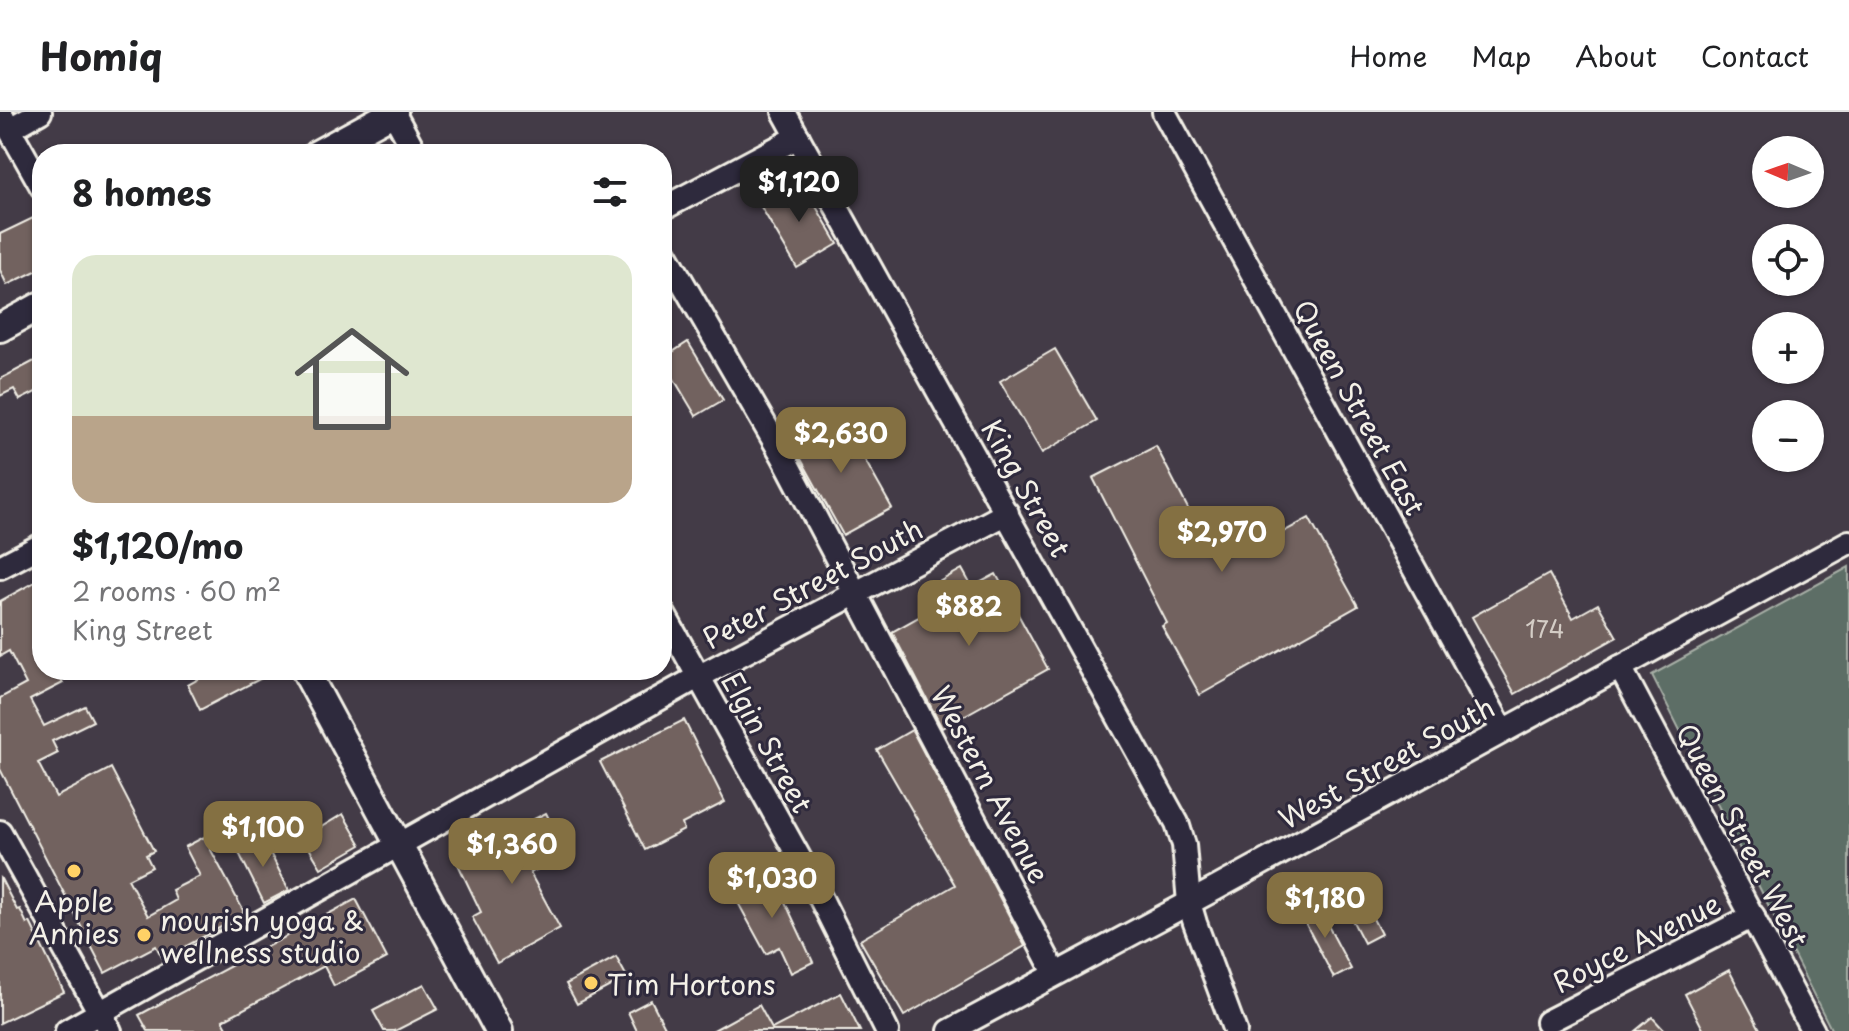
<!DOCTYPE html>
<html lang="en">
<head>
<meta charset="utf-8">
<style>
	:root { --surface:#fff; --page:#f2f2f2; --text:#202124; --muted:#757577; --line:#e0e0e0; --accent:#847042 }
	body { margin:0; font-family:"Playpen Sans",sans-serif; background:var(--page); color:var(--text); height:100vh; display:flex; flex-direction:column; font-size:30px; white-space:nowrap }
	* { box-sizing:border-box; margin:0 }
	p { font-size:26px; color:var(--muted) }
	.icon { flex:none; width:44px; height:44px; fill:none; stroke:currentColor; stroke-width:2; stroke-linecap:round; stroke-linejoin:round }
	.map { position:relative; flex:1; overflow:hidden }
	.sheet { position:absolute; left:32px; top:32px; width:640px; height:536px; display:flex; flex-direction:column; background:var(--surface); border-radius:32px; box-shadow:0 2px 6px #0004 }
	.sheet>* { flex:none }
	.needle { width:52px; rotate:272deg }
	.controls { position:absolute; left:1752px; top:24px; display:grid; gap:16px }
	.controls a { display:grid; place-items:center; width:72px; height:72px; border-radius:50%; background:var(--surface); box-shadow:0 2px 6px #0004; font-size:40px }
	.price { position:absolute; translate:-50% -68px; padding:0 18px; border-radius:16px; background:var(--accent); color:#fff; font-size:26px; line-height:52px; filter:drop-shadow(0 2px 4px #0008) }
	.price::after { content:''; position:absolute; left:50%; top:48px; width:24px; height:18px; margin-left:-12px; background:inherit; clip-path:polygon(0 0,100% 0,50% 100%) }
	.price.current { background:#222; color:#fff }
	ul { padding:0; list-style:none }
	li { display:grid; align-content:center; gap:16px; height:424px; padding:0 40px }
	li span { display:grid; place-items:center; height:248px; border-radius:24px; color:#555 }
	li>.icon { margin-inline-start:auto }
	span .icon { width:144px; height:144px; fill:#fffc; stroke-width:1 }
	li b { font-size:34px }
	h2 { display:flex; justify-content:space-between; align-items:center; height:96px; padding:0 40px; font-size:34px }
	header { display:flex; align-items:center; gap:48px; box-sizing:border-box; height:112px; padding:0 40px; background:var(--surface); border-bottom:2px solid var(--line) }
	header strong { font-size:38px }
	nav { display:flex; gap:44px; margin-inline-start:auto; font-size:28px }
	.map>svg:first-child { display:block }
	.green { fill:#5d6e66; stroke:#a8b0a7; stroke-width:2 }
	.building { fill:#72625f; stroke:#f4f1e8; stroke-width:2 }
	.lines { fill:none; stroke-linecap:round; stroke-linejoin:round }
	.minor-casing { stroke:#f4f1e8; stroke-width:28 }
	.major-casing { stroke:#f4f1e8; stroke-width:32 }
	.minor { stroke:#2f2a3d; stroke-width:22 }
	.major { stroke:#2f2a3d; stroke-width:26 }
	.poi-dot { fill:#ffd166; stroke:#2f2a3d; stroke-width:3 }
	.labels { text-anchor:middle; dominant-baseline:central; stroke-width:6; stroke-linejoin:round; paint-order:stroke }
	.number-label { font-size:24px; fill:#d4cdc6 }
	.street-label { font-size:28px; fill:#f4f1e8; stroke:#2f2a3d }
	.poi-label { font-size:28px; fill:#f4f1e8; stroke:#2f2a3d; text-anchor:start }
</style>
</head>
<body>
<header>
<strong>Homiq</strong>
<nav><a>Home</a><a>Map</a><a>About</a><a>Contact</a></nav>
</header>
<div class="map">
<svg width="1849" height="919" viewBox="0 0 1849 919">
	<rect width="100%" height="100%" fill="#433b47"/>
	<filter id="ink" filterUnits="userSpaceOnUse"><feTurbulence type="fractalNoise" baseFrequency=".0125" numOctaves="2"/><feDisplacementMap in="SourceGraphic" scale="16" xChannelSelector="R" yChannelSelector="G"/><feConvolveMatrix kernelMatrix="1 2 1 2 8 2 1 2 1" color-interpolation-filters="sRGB"/></filter>
	<g filter="url(#ink)">
		<polygon class="green" points="1849,455 1849,919 1832,919 1652,563"/>
		<g class="building">
			<polygon points="801,69 838,132 797,156 760,93"/>
			<polygon points="33,106 42,124 42,156 7,173 0,158 0,122"/>
			<polygon points="688,230 723,288 696,304 662,247"/>
			<polygon points="1055,237 1097,309 1042,341 1000,269"/>
			<polygon points="42,245 42,277 20,288 14,277 0,284 0,267"/>
			<polygon points="839,302 892,396 843,423 791,329"/>
			<polygon points="1156,334 1202,424 1259,393 1276,424 1309,406 1358,494 1200,583 1162,514 1167,511 1093,366"/>
			<polygon points="962,457 972,475 996,462 1048,557 942,616 892,520 949,488 939,470"/>
			<polygon points="1549,462 1573,506 1598,492 1617,525 1515,582 1472,505"/>
			<polygon points="42,466 42,558 56,558 63,571 30,588 44,614 85,594 93,609 52,629 58,641 38,651 56,685 111,656 154,739 146,743 152,755 128,767 148,804 176,788 172,778 200,764 185,735 204,725 243,798 243,803 163,847 156,834 105,861 0,657 0,586 26,572 9,539 0,544 0,489"/>
			<polygon points="215,558 277,558 200,598 188,573"/>
			<polygon points="684,608 725,690 682,712 684,718 645,738 600,650"/>
			<polygon points="912,618 1025,834 904,904 860,828 955,773 877,638"/>
			<polygon points="546,701 567,742 530,761 560,816 497,851 472,805 481,800 455,746"/>
			<polygon points="343,702 361,733 321,756 303,726"/>
			<polygon points="261,723 289,778 264,791 236,735"/>
			<polygon points="763,758 776,781 780,779 813,850 791,861 779,835 766,842 730,776"/>
			<polygon points="0,765 17,798 20,797 27,812 30,810 64,880 0,911"/>
			<polygon points="356,787 387,846 334,874 324,854 223,908 229,919 148,919 139,903"/>
			<polygon points="1316,791 1351,857 1334,866 1299,799"/>
			<polygon points="1366,793 1381,822 1364,831 1349,802"/>
			<polygon points="616,845 627,865 577,892 566,872"/>
			<polygon points="1729,858 1761,919 1704,919 1685,882"/>
			<polygon points="424,872 438,897 395,919 384,919 373,899"/>
			<polygon points="841,881 860,919 712,919 759,893 772,917"/>
			<polygon points="651,888 667,919 637,919 628,900"/>
			<polygon points="1652,905 1665,919 1635,919"/>
		</g>
		<g class="lines">
			<g class="minor-casing">
				<g id="minor">
					<polyline points="0,0 42,75"/>
					<polyline points="393,0 416,42"/>
					<polyline points="784,0 1177,711 1184,733 1189,791 1195,811 1235,919"/>
					<polyline points="1164,0 1503,619"/>
					<polyline points="10,17 40,0"/>
					<polyline points="662,97 798,25"/>
					<polyline points="662,135 783,344 1055,861"/>
					<polyline points="0,455 42,433"/>
					<polyline points="662,499 810,765 887,919"/>
					<polyline points="1620,555 1813,919"/>
					<polyline points="0,720 110,919"/>
					<polyline points="1547,910 1753,804"/>
					<polyline points="67,919 698,565 1007,401"/>
					<polyline points="950,919 1215,777 1849,430"/>
				</g>
			</g>
			<g class="major-casing">
				<g id="major">
					<polyline points="317,42 394,0"/>
					<polyline points="0,216 42,193"/>
					<polyline points="305,558 499,919"/>
				</g>
			</g>
			<use href="#minor" class="minor"/>
			<use href="#major" class="major"/>
		</g>
	</g>
	<g class="poi-dot">
		<circle cx="74" cy="759" r="8"/>
		<circle cx="144" cy="823" r="8"/>
		<circle cx="591" cy="871" r="8"/>
	</g>
	<g class="labels">
		<g class="number-label">
			<text x="1545" y="516">174</text>
		</g>
		<g class="street-label">
			<text transform="translate(1360 295) rotate(61)">Queen Street East</text>
			<text transform="translate(1027 376) rotate(61)">King Street</text>
			<text transform="translate(812 471) rotate(-28)">Peter Street South</text>
			<text transform="translate(768 630) rotate(61)">Elgin Street</text>
			<text transform="translate(1386 650) rotate(-29)">West Street South</text>
			<text transform="translate(991 672) rotate(62)">Western Avenue</text>
			<text transform="translate(1743 723) rotate(62)">Queen Street West</text>
			<text transform="translate(1636 830) rotate(-27)">Royce Avenue</text>
		</g>
		<g class="poi-label">
			<text x="74" y="788" text-anchor="middle">Apple<tspan x="74" dy="32">Annies</tspan></text>
			<text x="160" y="807">nourish yoga &amp;<tspan x="160" dy="32">wellness studio</tspan></text>
			<text x="607" y="871">Tim Hortons</text>
		</g>
	</g>
</svg>
<div class="controls">
<a><svg class="needle" viewBox="-14 -14 28 28"><path d="M0-13l5 13h-10z" fill="#e53935"/><path d="M0 13l5-13h-10z" fill="#757577"/></svg></a>
<a><svg class="icon" aria-label="locate" viewBox="0 0 24 24"><circle cx="12" cy="12" r="6"/><path d="M12 2v4M12 18v4M2 12h4M18 12h4"/></svg></a>
<a>+</a>
<a>−</a>
</div>
<b class="price current" style="left:799px;top:112px">$1,120</b>
<b class="price" style="left:841px;top:363px">$2,630</b>
<b class="price" style="left:1222px;top:462px">$2,970</b>
<b class="price" style="left:969px;top:536px">$882</b>
<b class="price" style="left:263px;top:757px">$1,100</b>
<b class="price" style="left:512px;top:774px">$1,360</b>
<b class="price" style="left:772px;top:808px">$1,030</b>
<b class="price" style="left:1325px;top:828px">$1,180</b>
<section class="sheet">
<h2>8 homes<svg class="icon" aria-label="filters" viewBox="0 0 24 24"><path d="M4 7h16M4 17h16"/><circle cx="9" cy="7" r="2"/><circle cx="15" cy="17" r="2"/></svg></h2>
<ul>
<li><span style="background:linear-gradient(#dfe7d0 65%,#b9a48a 0)"><svg class="icon" aria-label="home" viewBox="0 0 24 24"><path d="M3 11l9-7 9 7M6 9v11h12V9"/></svg></span><div><b>$1,120/mo</b><p>2 rooms · 60 m²</p><p>King Street</p></div></li>
</ul>
</section>
</div>
</body>
</html>
